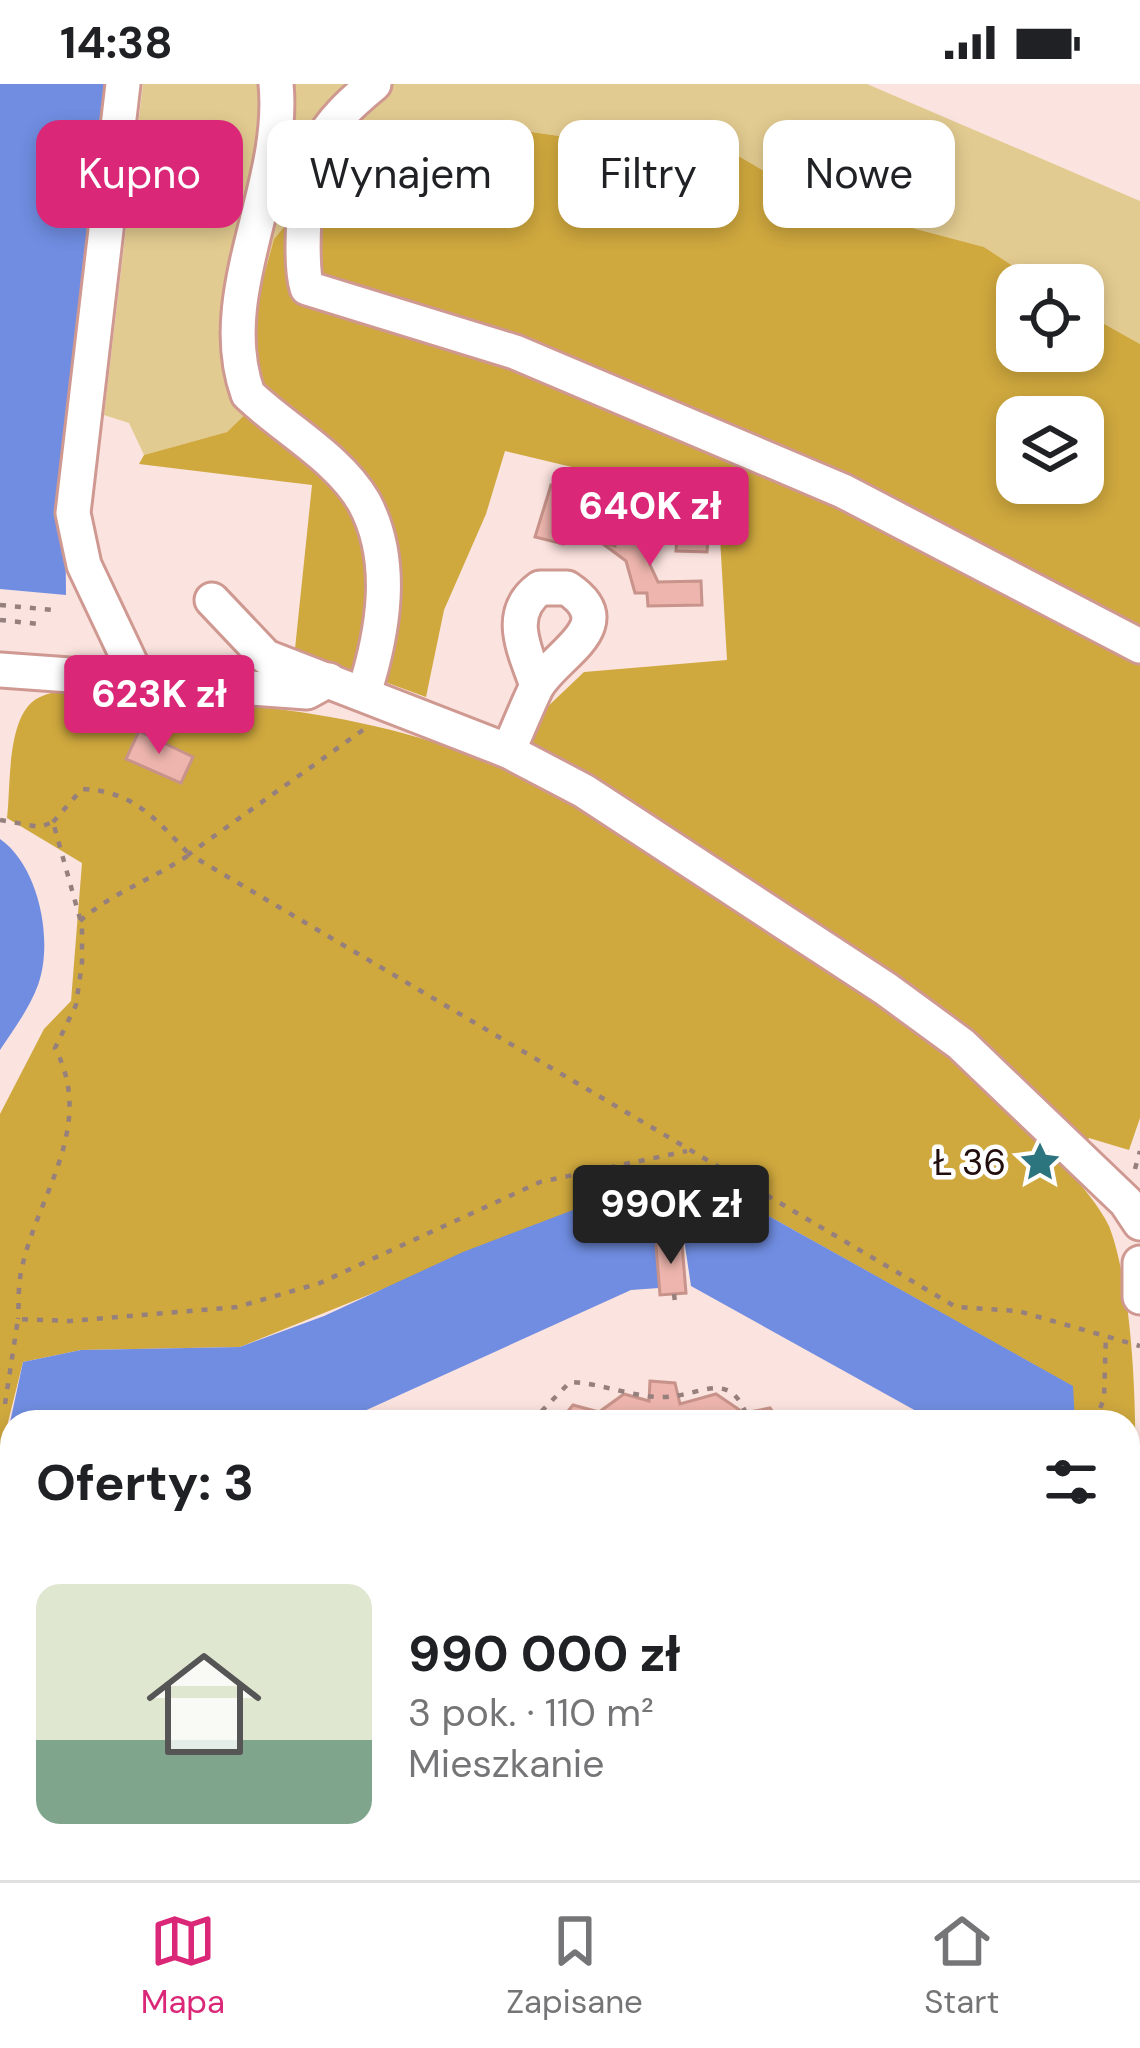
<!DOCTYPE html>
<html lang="pl">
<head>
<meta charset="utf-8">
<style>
	:root { --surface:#fff; --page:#f2f2f2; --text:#202124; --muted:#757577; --line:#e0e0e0; --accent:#db2777 }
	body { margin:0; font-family:"DM Sans",sans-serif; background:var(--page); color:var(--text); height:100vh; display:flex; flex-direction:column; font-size:45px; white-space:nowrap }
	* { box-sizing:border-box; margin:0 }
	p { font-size:39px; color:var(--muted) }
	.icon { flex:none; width:66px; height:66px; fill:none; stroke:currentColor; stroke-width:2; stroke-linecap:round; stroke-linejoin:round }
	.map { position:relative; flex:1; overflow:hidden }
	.side { position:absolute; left:0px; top:1326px; width:1140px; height:471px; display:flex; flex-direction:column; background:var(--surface); border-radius:36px 36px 0 0; box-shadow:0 6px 18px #0003 }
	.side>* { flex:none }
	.banner { position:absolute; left:36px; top:36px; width:1068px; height:108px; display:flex; gap:24px }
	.fabs { position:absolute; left:996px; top:180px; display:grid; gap:24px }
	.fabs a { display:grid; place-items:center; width:108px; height:108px; border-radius:24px; background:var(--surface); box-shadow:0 6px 18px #0003; font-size:60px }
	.price { position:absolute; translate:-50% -102px; padding:0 27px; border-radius:12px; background:var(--accent); color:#fff; font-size:39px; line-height:78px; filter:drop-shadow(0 3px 6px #0008) }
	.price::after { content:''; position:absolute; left:50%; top:72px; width:36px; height:27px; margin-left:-18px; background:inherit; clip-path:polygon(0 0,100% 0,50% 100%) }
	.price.current { background:#222; color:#fff }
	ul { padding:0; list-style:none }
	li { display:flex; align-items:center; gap:36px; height:300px; padding:0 36px }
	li+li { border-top:3px solid var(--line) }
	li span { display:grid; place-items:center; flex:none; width:336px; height:240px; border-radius:24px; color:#555 }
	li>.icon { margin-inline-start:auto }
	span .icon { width:144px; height:144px; fill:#fffc; stroke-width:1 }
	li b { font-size:51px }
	h2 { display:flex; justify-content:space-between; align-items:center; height:144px; padding:0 36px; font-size:51px }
	.chip { padding:0 42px; border-radius:24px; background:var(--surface); box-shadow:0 6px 18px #0003; font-size:42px; line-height:108px }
	.chip.current { background:var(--accent); color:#fff }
	.status { display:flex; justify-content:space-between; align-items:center; height:84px; padding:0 60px; background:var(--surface); direction:ltr }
	.status svg { height:33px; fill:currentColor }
	.menu { display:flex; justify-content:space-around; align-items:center; height:168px; border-top:3px solid var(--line); background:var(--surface); font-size:33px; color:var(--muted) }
	.menu a { display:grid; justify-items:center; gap:6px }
	.menu .current { color:var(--accent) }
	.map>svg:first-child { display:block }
	.built { fill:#eed3cf }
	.green { fill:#e2cb90 }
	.forest { fill:#cfa83e; fill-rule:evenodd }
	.water { fill:#708de1 }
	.building { fill:#edb5ad; stroke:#c8938a; stroke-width:3 }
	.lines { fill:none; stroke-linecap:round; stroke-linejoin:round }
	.minor-casing { stroke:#cf9991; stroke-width:39 }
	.path { stroke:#96807d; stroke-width:4.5; stroke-dasharray:6 9; stroke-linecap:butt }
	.minor { stroke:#fff; stroke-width:33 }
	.rail { stroke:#3b2725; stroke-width:9 }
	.labels { text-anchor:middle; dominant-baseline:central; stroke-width:9; stroke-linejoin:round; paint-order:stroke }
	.poi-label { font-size:36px; fill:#220e0c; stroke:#fff; text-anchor:end }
</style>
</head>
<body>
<div class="status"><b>14:38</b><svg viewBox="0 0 49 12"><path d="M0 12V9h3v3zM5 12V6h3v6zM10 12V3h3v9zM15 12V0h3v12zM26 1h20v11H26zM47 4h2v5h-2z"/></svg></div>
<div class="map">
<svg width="1140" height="1796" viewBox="0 0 1140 1796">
	<rect width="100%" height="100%" fill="#fbe3df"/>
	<polygon class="built" points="1140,1605 1140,1796 1042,1796 1049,1785 1128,1785 1128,1629"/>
	<polygon class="green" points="143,0 867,0 1140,117 1140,260 1083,228 1083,201 1042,201 984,163 818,119 703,51 595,57 517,46 343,41 320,100 274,155 247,254 261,315 227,348 144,371 129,339 104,331"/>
	<g class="forest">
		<path d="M 342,41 L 517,46 L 595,57 L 703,51 L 818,119 L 984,163 L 1042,201 L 1017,201 L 1017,267 L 1083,267 L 1083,228 L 1140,260 L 1140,1034 L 1129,1066 L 1089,1054 L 1066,1082 C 1080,1101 1099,1121 1109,1142 C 1140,1222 1140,1413 1128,1498 L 1128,1338 L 1075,1338 L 1072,1302 L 726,1108 L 660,1093 L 240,1263 L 81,1266 L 23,1278 L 0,1370 L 0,1030 L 44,945 L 71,917 L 82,779 L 7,734 C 11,703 6,631 38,614 C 67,599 115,610 147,612 C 276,622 393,634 513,688 L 542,628 L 584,588 L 727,576 L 718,418 L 505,367 L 486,430 L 444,526 L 426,613 L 295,565 L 312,401 L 139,380 L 144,371 L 227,348 L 261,315 L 247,254 L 274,155 L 320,100 ZM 1017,333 L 1083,333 L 1083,399 L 1017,399 Z"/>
		<polygon points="825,1785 1025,1785 1020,1796 794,1796"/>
	</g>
	<g class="water">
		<polygon points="0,0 114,0 65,406 66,511 0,505"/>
		<path d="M 0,755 C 39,782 54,857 38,901 C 29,925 14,945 0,966 Z"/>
		<polygon points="660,1093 726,1108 1073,1302 1075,1338 936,1338 691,1202 684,1155 668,1150 656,1162 659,1204 631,1206 340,1338 12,1338 12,1384 0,1385 23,1278 81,1266 240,1263 324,1232 463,1168"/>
		<polygon points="360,1785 825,1785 794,1796 331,1796"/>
	</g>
	<g class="building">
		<polygon points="551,401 575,407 563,460 535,453"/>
		<polygon points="647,430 650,481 658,498 701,497 702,521 648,522 647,509 635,509 626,477 599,457 615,462 616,440 634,435 645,444"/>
		<polygon points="677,452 708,454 707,468 676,467"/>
		<polygon points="139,647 193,673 181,699 126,675"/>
		<polygon points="667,1150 682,1160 686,1209 660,1211 656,1161"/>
		<polygon points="650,1297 675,1299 680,1320 716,1310 744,1329 770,1324 780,1338 559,1338 573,1321 599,1328 624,1310 649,1317"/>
		<polygon points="4,1674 12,1708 0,1712 0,1675"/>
	</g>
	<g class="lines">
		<g class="minor-casing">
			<g id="minor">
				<polyline points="123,0 73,429 84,481 138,595"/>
				<path d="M 276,0 C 286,103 212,211 248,310 C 283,344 339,374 364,418 C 396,477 383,549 364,609"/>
				<path d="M 374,0 C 351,19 331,37 317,64 C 304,87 299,179 307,204 L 515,268 L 843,407 L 1140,562"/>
				<polyline points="212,516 266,573 508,667 584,707 886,905 961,960 1126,1118 1140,1139"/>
				<polyline points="0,586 307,608 329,596"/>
				<path d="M 508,667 C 518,646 526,624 536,604 C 554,570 624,542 567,504 L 540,504 C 504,530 526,568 537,602"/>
				<polyline points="1140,1179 1140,1213"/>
				<polyline points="1128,1555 1140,1517"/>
				<polyline points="1031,1796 1036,1785"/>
			</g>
		</g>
		<g class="path">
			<polyline points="0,521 53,526"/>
			<polyline points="0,536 39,540"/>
			<polyline points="363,646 189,770 956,1223 1018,1227 1140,1262"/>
			<path d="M 0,736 L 40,743 L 53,738 L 82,842 L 82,879 L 76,921 L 55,964 C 97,1044 36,1112 21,1188 C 18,1203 19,1219 18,1235"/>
			<path d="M 53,738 L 82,705 C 133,707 155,734 188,769"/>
			<path d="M 80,837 C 113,808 153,795 189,771"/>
			<polyline points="1135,1085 1140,1067"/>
			<polyline points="674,1210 675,1218"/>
			<polyline points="5,1320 18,1235 70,1237 237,1223 320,1199 540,1098 687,1067"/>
			<path d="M 531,1338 L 570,1298 C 601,1299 635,1314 664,1313 C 703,1312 731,1282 749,1338"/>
			<polyline points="1095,1338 1104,1314 1106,1250"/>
			<polyline points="1128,1384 1140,1386"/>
			<polyline points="0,1447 12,1445"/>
			<polyline points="0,1505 12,1505"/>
			<polyline points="72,1785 77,1785"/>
			<polyline points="404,1785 408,1796"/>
		</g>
		<use href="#minor" class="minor"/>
		<g class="rail">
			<polyline points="1128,1720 1140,1697"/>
			<polyline points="1088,1796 1093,1785"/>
			<polyline points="1122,1796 1140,1762"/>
		</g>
	</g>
	<defs>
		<g id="sight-bare" transform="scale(3.24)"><path d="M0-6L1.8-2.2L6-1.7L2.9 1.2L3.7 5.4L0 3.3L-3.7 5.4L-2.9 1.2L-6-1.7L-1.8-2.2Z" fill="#2c747e" stroke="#fff" stroke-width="2.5" paint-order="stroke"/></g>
	</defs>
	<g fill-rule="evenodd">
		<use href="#sight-bare" x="1040" y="1078"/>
	</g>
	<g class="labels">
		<g class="poi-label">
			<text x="1006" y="1078">Ł 36</text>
		</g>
	</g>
</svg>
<div class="fabs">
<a><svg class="icon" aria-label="locate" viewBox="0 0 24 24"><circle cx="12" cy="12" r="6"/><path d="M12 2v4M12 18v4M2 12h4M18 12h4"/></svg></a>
<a><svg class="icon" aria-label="layers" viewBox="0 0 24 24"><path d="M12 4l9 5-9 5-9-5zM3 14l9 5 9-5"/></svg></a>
</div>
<b class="price" style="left:650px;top:485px">640K zł</b>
<b class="price" style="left:159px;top:673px">623K zł</b>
<b class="price current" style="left:671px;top:1183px">990K zł</b>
<div class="banner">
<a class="chip current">Kupno</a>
<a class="chip">Wynajem</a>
<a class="chip">Filtry</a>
<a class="chip">Nowe</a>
</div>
<section class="side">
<h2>Oferty: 3<svg class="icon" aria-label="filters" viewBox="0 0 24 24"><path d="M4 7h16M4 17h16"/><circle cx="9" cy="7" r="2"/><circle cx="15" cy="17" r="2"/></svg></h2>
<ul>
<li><span style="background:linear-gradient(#dfe7d0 65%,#7fa58c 0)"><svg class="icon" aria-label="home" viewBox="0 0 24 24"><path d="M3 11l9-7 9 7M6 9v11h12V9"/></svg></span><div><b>990 000 zł</b><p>3 pok. · 110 m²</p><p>Mieszkanie</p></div></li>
</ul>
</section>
</div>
<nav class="menu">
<a class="current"><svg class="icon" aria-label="map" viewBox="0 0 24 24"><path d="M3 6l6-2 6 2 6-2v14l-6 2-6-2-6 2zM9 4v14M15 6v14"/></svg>Mapa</a>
<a><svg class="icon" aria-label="saved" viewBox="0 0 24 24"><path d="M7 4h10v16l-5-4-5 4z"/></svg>Zapisane</a>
<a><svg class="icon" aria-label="home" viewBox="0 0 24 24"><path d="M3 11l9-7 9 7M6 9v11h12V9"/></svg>Start</a>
</nav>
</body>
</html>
